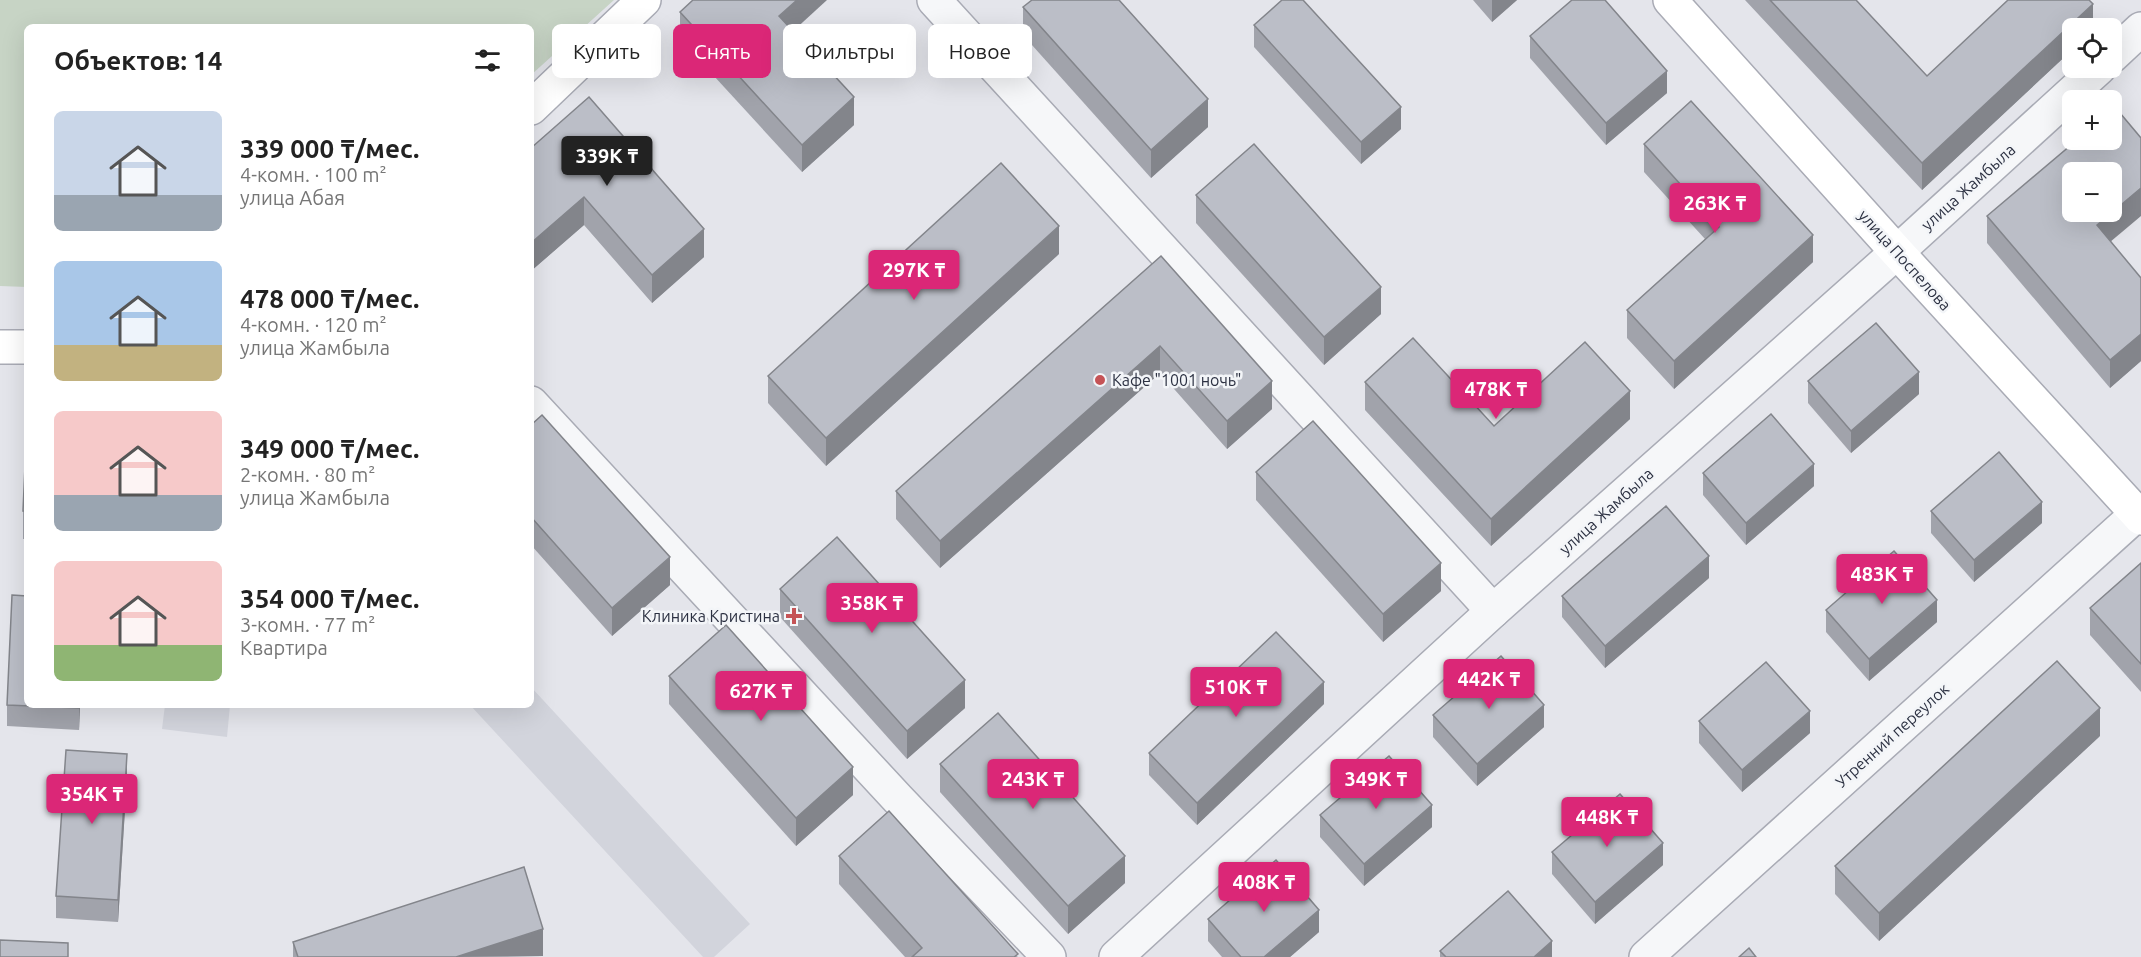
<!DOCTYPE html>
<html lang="ru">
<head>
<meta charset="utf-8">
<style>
	:root { --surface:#fff; --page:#f2f2f2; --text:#222; --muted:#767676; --accent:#db2777 }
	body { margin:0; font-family:Ubuntu,sans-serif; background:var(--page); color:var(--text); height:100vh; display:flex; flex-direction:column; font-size:22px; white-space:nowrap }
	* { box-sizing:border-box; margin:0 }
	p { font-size:20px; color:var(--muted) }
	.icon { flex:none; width:33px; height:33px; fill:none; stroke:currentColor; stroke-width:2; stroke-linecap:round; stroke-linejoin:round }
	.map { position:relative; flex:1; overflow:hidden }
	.panel { position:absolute; left:24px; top:24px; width:510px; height:684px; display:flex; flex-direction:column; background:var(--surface); border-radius:9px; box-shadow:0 6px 24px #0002 }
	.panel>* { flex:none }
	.top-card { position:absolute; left:552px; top:24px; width:570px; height:54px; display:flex; gap:12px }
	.tools { position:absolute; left:2062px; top:18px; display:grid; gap:12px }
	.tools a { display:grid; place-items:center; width:60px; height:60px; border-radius:9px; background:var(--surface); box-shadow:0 6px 24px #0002; font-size:30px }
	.price { position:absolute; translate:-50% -51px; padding:0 14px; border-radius:6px; background:var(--accent); color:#fff; font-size:20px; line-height:39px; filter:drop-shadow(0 2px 3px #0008) }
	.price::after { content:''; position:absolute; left:50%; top:36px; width:18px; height:14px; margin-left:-9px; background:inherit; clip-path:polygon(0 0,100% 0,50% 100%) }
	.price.active { background:#222; color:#fff }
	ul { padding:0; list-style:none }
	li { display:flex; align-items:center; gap:18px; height:150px; padding:0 30px }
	li span { display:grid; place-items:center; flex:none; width:168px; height:120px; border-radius:9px; color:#555 }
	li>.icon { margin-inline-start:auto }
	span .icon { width:72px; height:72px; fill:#fffc; stroke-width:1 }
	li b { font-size:26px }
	h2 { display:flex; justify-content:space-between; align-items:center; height:72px; padding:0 30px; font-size:26px }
	.chip { padding:0 21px; border-radius:9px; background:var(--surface); box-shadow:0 6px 24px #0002; font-size:21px; line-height:54px }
	.chip.active { background:var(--accent); color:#fff }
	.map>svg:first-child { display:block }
	.built { fill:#d2d4dc }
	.green { fill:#c7d4c5 }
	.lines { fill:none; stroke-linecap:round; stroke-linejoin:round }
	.street-casing { stroke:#a9abb5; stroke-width:36 }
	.secondary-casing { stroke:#a9abb5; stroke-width:36 }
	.street { stroke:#f6f7f9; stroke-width:33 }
	.secondary { stroke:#fff; stroke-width:33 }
	.wall { fill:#a1a3ab }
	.shaded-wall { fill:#83858b }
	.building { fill:#bbbec7; stroke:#83858b; stroke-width:1.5; fill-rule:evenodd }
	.poi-dot { fill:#c55356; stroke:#f3f5f8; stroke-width:2 }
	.labels { text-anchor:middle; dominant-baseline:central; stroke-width:5; stroke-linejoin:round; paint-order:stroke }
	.street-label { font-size:16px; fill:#2c3142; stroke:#f3f5f8 }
	.poi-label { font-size:16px; fill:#2c3142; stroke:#f3f5f8; text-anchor:start }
</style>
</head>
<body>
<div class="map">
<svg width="2141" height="957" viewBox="0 0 2141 957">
	<rect width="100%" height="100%" fill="#e4e5eb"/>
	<g class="built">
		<polygon points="531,687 750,924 714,957 703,957 470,705 531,705"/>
		<polygon points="165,705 230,705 227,737 162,729"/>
	</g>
	<polygon class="green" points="0,0 614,0 531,75 531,27 27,27 27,287 0,286"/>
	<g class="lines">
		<g class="street-casing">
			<g id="street">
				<polyline points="934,0 1493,611"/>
				<polyline points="2112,56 2141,29"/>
				<polyline points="531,403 898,799 1049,957"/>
				<polyline points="1116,957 1493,611 1897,252 2099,68"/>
				<polyline points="1646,957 2137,514"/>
			</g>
		</g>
		<g class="secondary-casing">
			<g id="secondary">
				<polyline points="1670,0 1897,252 2141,518"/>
				<polyline points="531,108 644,0"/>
				<polyline points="0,347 27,347"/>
			</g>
		</g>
		<use href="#street" class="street"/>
		<use href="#secondary" class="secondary"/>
	</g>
	<g class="wall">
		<polygon points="1473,0 1517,0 1492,22"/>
		<polygon points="1745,0 1856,0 1927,76 2091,1 2093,28 2073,28 2073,49 1922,190"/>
		<polygon points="1023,7 1208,127 1151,178 1023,35"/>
		<polygon points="680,12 793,31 854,125 802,172 680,39"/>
		<polygon points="1254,25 1401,129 1361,164 1254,47"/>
		<polygon points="1530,36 1667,93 1606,145 1530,58"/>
		<polygon points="1644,144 1813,262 1674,389 1627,338 1627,310 1705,239 1644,172"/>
		<polygon points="531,148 704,257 652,303 584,225 531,271"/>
		<polygon points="1196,195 1381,314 1324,365 1196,223"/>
		<polygon points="1987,216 2110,242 2141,278 2141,361 2110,388 1987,243"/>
		<polygon points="1059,254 826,466 768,403 768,376"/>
		<polygon points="1161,256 1272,409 1227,449 1160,373 940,568 896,519 896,491"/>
		<polygon points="1808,381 1919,394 1851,453 1808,403"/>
		<polygon points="1365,382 1494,426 1630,419 1491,546 1365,410"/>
		<polygon points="27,421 27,539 23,539 23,511"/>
		<polygon points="531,425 670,585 612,636 531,545"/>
		<polygon points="1256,472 1441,591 1383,642 1256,500"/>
		<polygon points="1703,473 1814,486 1746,545 1703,495"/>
		<polygon points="1931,511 2042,523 1974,582 1931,533"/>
		<polygon points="2141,563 2141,692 2090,635 2090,608"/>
		<polygon points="1709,578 1605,668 1562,617 1562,596"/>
		<polygon points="780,589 965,708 907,759 780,617"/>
		<polygon points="1826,610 1937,622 1869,681 1826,632"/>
		<polygon points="669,676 853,795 796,846 669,704"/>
		<polygon points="1324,704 1197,825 1149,775 1149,753"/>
		<polygon points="7,705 80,705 79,730 7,726"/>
		<polygon points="1433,715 1544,727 1477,786 1433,737"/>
		<polygon points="1699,721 1810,733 1742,792 1699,743"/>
		<polygon points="2100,736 1879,941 1835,894 1835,866"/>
		<polygon points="940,764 1125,883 1068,934 940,792"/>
		<polygon points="127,776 118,922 56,918 56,896"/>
		<polygon points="1320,815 1432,827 1364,886 1320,837"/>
		<polygon points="1552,852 1663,865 1595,924 1552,874"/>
		<polygon points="839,856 1018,957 905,957 839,884"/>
		<polygon points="1208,919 1319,932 1290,957 1222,957 1208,941"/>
		<polygon points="293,942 543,956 293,957"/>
		<polygon points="1440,951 1552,957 1440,957"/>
	</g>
	<g class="shaded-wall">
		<polygon points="797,0 827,0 779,44 779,16"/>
		<polygon points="1492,0 1517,0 1492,22"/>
		<polygon points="2093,4 2093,28 2073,28 2073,49 1922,190 1922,163"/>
		<polygon points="1667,71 1667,93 1606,145 1606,123"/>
		<polygon points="854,97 854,125 802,172 802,145"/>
		<polygon points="1208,99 1208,127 1151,178 1151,150"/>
		<polygon points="1401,107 1401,129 1361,164 1361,142"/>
		<polygon points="2141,188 2141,216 2097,253 2097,225"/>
		<polygon points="584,197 584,225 531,271 531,243"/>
		<polygon points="1059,226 1059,254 826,466 826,438"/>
		<polygon points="704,229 704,257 652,303 652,275"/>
		<polygon points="1813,235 1813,262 1674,389 1674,361"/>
		<polygon points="1381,287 1381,314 1324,365 1324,337"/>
		<polygon points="2141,334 2141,361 2110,388 2110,360"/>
		<polygon points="1160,346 1160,373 940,568 940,541"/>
		<polygon points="1919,372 1919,394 1851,453 1851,431"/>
		<polygon points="1272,381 1272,409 1227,449 1227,421"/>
		<polygon points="1630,391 1630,419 1491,546 1491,519"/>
		<polygon points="1814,464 1814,486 1746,545 1746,523"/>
		<polygon points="2042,502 2042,523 1974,582 1974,560"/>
		<polygon points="1709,556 1709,578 1605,668 1605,646"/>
		<polygon points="670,557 670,585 612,636 612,608"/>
		<polygon points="1441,563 1441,591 1383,642 1383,614"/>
		<polygon points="1937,600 1937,622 1869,681 1869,659"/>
		<polygon points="965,680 965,708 907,759 907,731"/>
		<polygon points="1324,682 1324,704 1197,825 1197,803"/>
		<polygon points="79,705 80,705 79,730"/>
		<polygon points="1544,705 1544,727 1477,786 1477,764"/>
		<polygon points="2100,708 2100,736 1879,941 1879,913"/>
		<polygon points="1810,711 1810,733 1742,792 1742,770"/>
		<polygon points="127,754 127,776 118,922 118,900"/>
		<polygon points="853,767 853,795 796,846 796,818"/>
		<polygon points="1432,805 1432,827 1364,886 1364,864"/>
		<polygon points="1663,843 1663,865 1595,924 1595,902"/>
		<polygon points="1125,856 1125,883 1068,934 1068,906"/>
		<polygon points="1319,910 1319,932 1290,957 1264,957"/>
		<polygon points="543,929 543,956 456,957"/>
		<polygon points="1552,941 1552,957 1534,957"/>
	</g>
	<g class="building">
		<polygon points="693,0 797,0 779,16 854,97 802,145 680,12"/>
		<polygon points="1032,0 1119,0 1208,99 1151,150 1023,7"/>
		<polygon points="1282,0 1303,0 1401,107 1361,142 1254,25"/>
		<polygon points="1572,0 1605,0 1667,71 1606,123 1530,36"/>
		<polygon points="1770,0 1856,0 1927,76 2008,0 2089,0 2093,4 1922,163"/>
		<polygon points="589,97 704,229 652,275 584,197 531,243 531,148"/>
		<polygon points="1691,101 1813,235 1674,361 1627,310 1719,227 1644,144"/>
		<path d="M 2115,107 L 2141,138 L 2141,188 L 2097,225 L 2141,278 L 2141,334 L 2110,360 L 1987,216 L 2077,140 L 2112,140 L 2112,110 ZM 2073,172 L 2112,172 L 2112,212 L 2073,212 Z"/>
		<polygon points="1254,144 1381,287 1324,337 1196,195"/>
		<polygon points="1001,163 1059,226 826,438 768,376"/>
		<polygon points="1161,256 1272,381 1227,421 1160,346 940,541 896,491"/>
		<polygon points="1876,323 1919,372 1851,431 1808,381"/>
		<polygon points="1413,338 1494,426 1585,342 1630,391 1491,519 1365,382"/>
		<polygon points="1771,414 1814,464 1746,523 1703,473"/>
		<polygon points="542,415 670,557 612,608 531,517 531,425"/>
		<polygon points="27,421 27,511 23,511"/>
		<polygon points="1313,421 1441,563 1383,614 1256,472"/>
		<polygon points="1999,452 2042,502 1974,560 1931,511"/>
		<polygon points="1666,506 1709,556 1605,646 1562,596"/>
		<polygon points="837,537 965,680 907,731 780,589"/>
		<polygon points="1894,551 1937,600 1869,659 1826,610"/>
		<polygon points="2141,563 2141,664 2090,608"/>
		<polygon points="12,595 27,596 27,705 79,705 79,708 7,705"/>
		<polygon points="726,625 853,767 796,818 669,676"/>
		<polygon points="1276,632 1324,682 1197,803 1149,753"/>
		<polygon points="1501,656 1544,705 1477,764 1433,715"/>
		<polygon points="2057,661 2100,708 1879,913 1835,866"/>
		<polygon points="1766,662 1810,711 1742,770 1699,721"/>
		<polygon points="998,713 1125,856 1068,906 940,764"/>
		<polygon points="66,750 127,754 118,900 56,896"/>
		<polygon points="1389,756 1432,805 1364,864 1320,815"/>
		<polygon points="1620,794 1663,843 1595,902 1552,852"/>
		<polygon points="889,811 1018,954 1014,957 912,957 922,948 839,856"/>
		<polygon points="1276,860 1319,910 1264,957 1241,957 1208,919"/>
		<polygon points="524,867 543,929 456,957 298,957 293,942"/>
		<polygon points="1508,891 1552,941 1534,957 1446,957 1440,951"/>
		<polygon points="0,940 68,943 68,957 0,957"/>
		<polygon points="1749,948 1756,957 1739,957"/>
	</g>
	<g class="poi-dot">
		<circle cx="1100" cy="380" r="6"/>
		<path d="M791 607h6v6h6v6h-6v6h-6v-6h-6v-6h6z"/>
	</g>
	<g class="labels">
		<g class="street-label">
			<text transform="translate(1968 187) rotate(-42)">улица Жамбыла</text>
			<text transform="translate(1905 260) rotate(48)">улица Поспелова</text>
			<text transform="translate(1606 511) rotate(-42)">улица Жамбыла</text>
			<text transform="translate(1892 735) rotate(-42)">Утренний переулок</text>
		</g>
		<g class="poi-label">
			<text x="1112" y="380">Кафе "1001 ночь"</text>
			<text x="780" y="616" text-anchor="end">Клиника Кристина</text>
		</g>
	</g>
</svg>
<div class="tools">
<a><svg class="icon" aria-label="locate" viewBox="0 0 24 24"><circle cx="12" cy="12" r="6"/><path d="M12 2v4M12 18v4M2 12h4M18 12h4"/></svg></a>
<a>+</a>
<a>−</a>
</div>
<b class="price active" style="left:607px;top:187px">339K ₸</b>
<b class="price" style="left:1715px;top:234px">263K ₸</b>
<b class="price" style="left:914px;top:301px">297K ₸</b>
<b class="price" style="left:1496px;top:420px">478K ₸</b>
<b class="price" style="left:1882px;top:605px">483K ₸</b>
<b class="price" style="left:872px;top:634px">358K ₸</b>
<b class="price" style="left:1489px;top:710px">442K ₸</b>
<b class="price" style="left:1236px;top:718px">510K ₸</b>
<b class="price" style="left:761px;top:722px">627K ₸</b>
<b class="price" style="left:1033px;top:810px">243K ₸</b>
<b class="price" style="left:1376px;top:810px">349K ₸</b>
<b class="price" style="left:92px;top:825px">354K ₸</b>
<b class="price" style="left:1607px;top:848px">448K ₸</b>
<b class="price" style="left:1264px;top:913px">408K ₸</b>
<div class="top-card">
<a class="chip">Купить</a>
<a class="chip active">Снять</a>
<a class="chip">Фильтры</a>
<a class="chip">Новое</a>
</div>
<section class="panel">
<h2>Объектов: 14<svg class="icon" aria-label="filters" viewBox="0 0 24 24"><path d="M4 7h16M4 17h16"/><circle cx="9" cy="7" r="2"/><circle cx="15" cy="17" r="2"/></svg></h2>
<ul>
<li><span style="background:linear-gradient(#c9d6e8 70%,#9aa5b1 0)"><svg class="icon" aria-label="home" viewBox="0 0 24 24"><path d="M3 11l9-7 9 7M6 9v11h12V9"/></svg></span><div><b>339 000 ₸/мес.</b><p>4-комн. · 100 m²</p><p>улица Абая</p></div></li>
<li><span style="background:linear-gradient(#a9c7e8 70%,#c2b280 0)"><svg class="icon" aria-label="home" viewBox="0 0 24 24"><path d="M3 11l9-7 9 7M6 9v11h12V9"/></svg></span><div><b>478 000 ₸/мес.</b><p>4-комн. · 120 m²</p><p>улица Жамбыла</p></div></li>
<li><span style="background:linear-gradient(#f6c9c9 70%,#9aa5b1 0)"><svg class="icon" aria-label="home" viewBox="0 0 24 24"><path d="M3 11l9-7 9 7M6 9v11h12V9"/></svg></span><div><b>349 000 ₸/мес.</b><p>2-комн. · 80 m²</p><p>улица Жамбыла</p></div></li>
<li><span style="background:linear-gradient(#f6c9c9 70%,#8fb573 0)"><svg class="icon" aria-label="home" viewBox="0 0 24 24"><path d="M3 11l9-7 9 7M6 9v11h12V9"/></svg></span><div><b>354 000 ₸/мес.</b><p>3-комн. · 77 m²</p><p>Квартира</p></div></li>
</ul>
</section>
</div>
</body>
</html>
